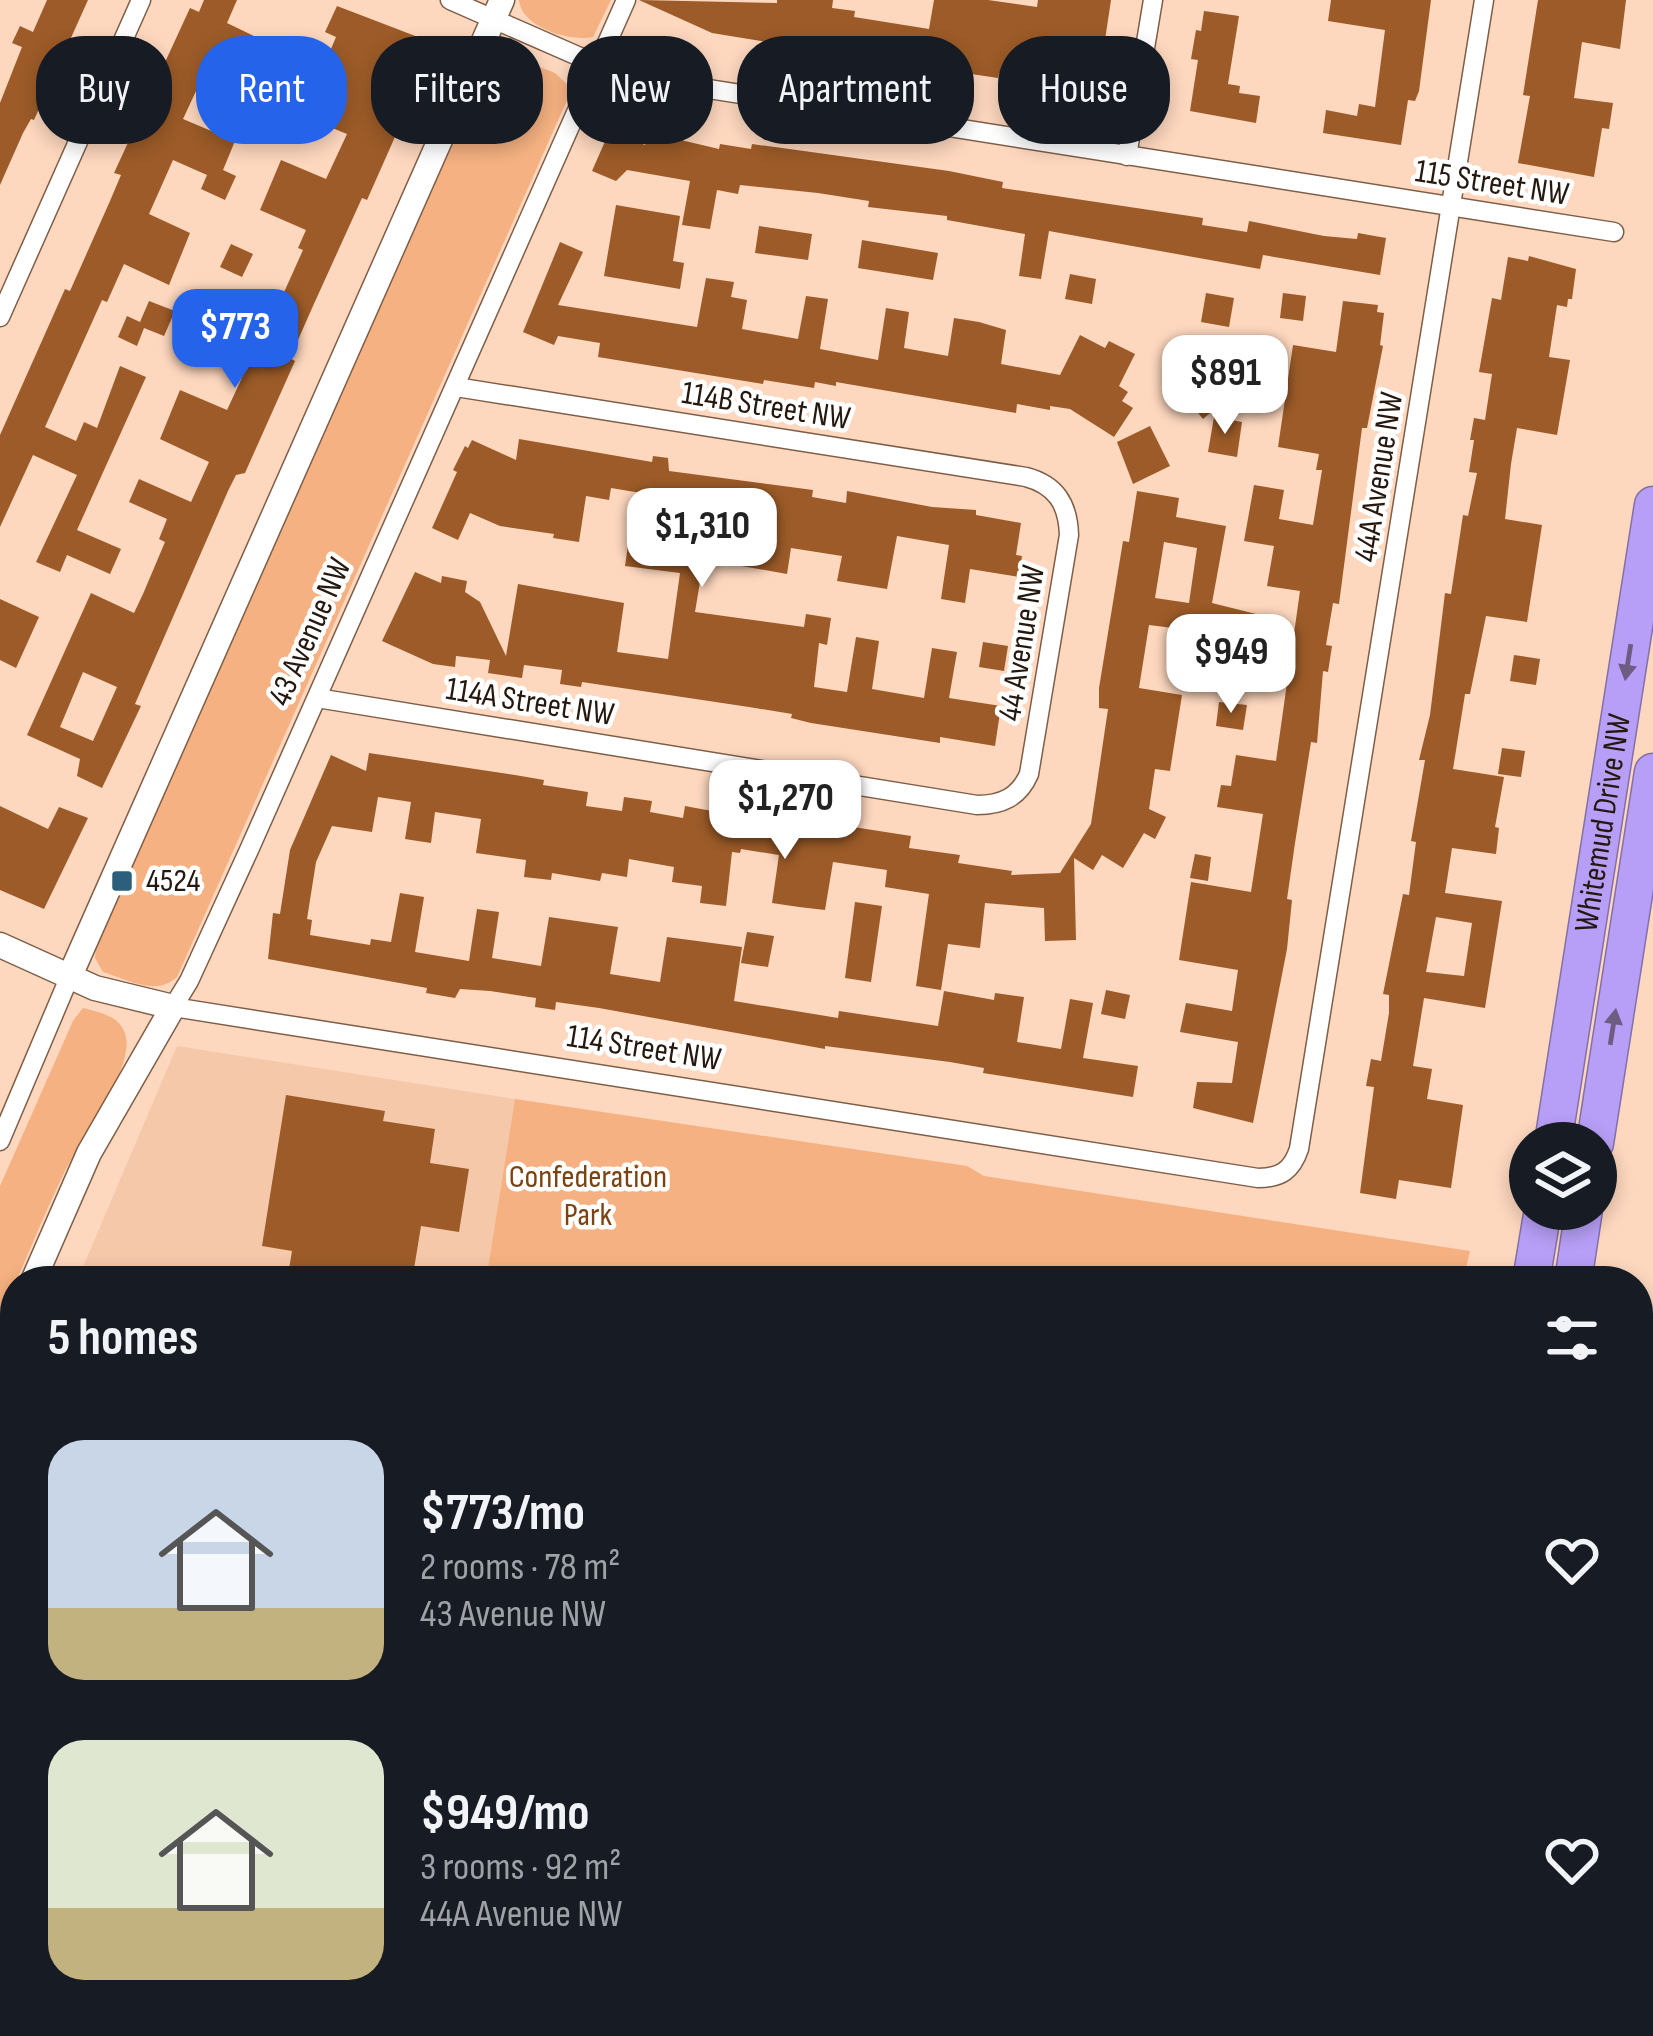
<!DOCTYPE html>
<html lang="en">
<head>
<meta charset="utf-8">
<style>
	:root { --surface:#171b24; --page:#242831; --text:#f1f3f6; --muted:#9ea1a6; --accent:#2563eb }
	body { margin:0; font-family:"Sofia Sans Condensed",sans-serif; background:var(--page); color:var(--text); height:100vh; display:flex; flex-direction:column; font-size:45px; white-space:nowrap }
	* { box-sizing:border-box; margin:0 }
	p { font-size:39px; color:var(--muted) }
	.icon { flex:none; width:66px; height:66px; fill:none; stroke:currentColor; stroke-width:2; stroke-linecap:round; stroke-linejoin:round }
	.map { position:relative; flex:1; overflow:hidden }
	.side { position:absolute; left:0px; top:1266px; width:1653px; height:771px; display:flex; flex-direction:column; background:var(--surface); border-radius:48px 48px 0 0; box-shadow:0 6px 18px #0003 }
	.side>* { flex:none }
	.hud { position:absolute; left:36px; top:36px; width:1581px; height:108px; display:flex; gap:24px }
	.controls { position:absolute; left:1509px; top:1122px; display:grid; gap:24px }
	.controls a { display:grid; place-items:center; width:108px; height:108px; border-radius:50%; background:var(--surface); box-shadow:0 6px 18px #0003; font-size:60px }
	.price { position:absolute; translate:-50% -102px; padding:0 27px; border-radius:24px; background:#fff; color:#222; font-size:39px; line-height:78px; filter:drop-shadow(0 3px 6px #0008) }
	.price::after { content:''; position:absolute; left:50%; top:72px; width:36px; height:27px; margin-left:-18px; background:inherit; clip-path:polygon(0 0,100% 0,50% 100%) }
	.price.current { background:var(--accent); color:#fff }
	ul { padding:0; list-style:none }
	li { display:flex; align-items:center; gap:36px; height:300px; padding:0 48px }
	li span { display:grid; place-items:center; flex:none; width:336px; height:240px; border-radius:36px; color:#555 }
	li>.icon { margin-inline-start:auto }
	span .icon { width:144px; height:144px; fill:#fffc; stroke-width:1 }
	li b { font-size:51px }
	h2 { display:flex; justify-content:space-between; align-items:center; height:144px; padding:0 48px; font-size:51px }
	.tag { padding:0 42px; border-radius:48px; background:var(--surface); box-shadow:0 6px 18px #0003; font-size:42px; line-height:108px }
	.tag.current { background:var(--accent); color:#fff }
	.map>svg:first-child { display:block }
	.built { fill:#f5c8aa }
	.green { fill:#f5b181 }
	.building { fill:#9c5b28; fill-rule:evenodd }
	.lines { fill:none; stroke-linecap:round; stroke-linejoin:round }
	.minor-casing { stroke:#7f5e48; stroke-width:21 }
	.tertiary-casing { stroke:#7f5e48; stroke-width:27 }
	.motorway-casing { stroke:#8470a6; stroke-width:39 }
	.minor { stroke:#fff; stroke-width:18 }
	.tertiary { stroke:#fff; stroke-width:24 }
	.motorway { stroke:#b79ff7; stroke-width:36 }
	.oneway { fill:#6e5c83 }
	.poi-dot { fill:#2c5f7c; stroke:#fff; stroke-width:4.5 }
	.labels { text-anchor:middle; dominant-baseline:central; stroke-width:9; stroke-linejoin:round; paint-order:stroke }
	.street-label { font-size:33px; fill:#25180f; stroke:#fff }
	.poi-label { font-size:33px; fill:#25180f; stroke:#fff; text-anchor:start }
	.park-label { font-size:33px; fill:#7c4311; stroke:#fff }
</style>
</head>
<body>
<div class="map">
<svg width="1653" height="2036" viewBox="0 0 1653 2036">
	<rect width="100%" height="100%" fill="#fdd7be"/>
	<g class="built">
		<polygon points="177,1046 515,1099 488,1273 533,1281 77,1281"/>
		<polygon points="15,1428 15,1573 0,1571 0,1463"/>
	</g>
	<g class="green">
		<path d="M 519,0 L 611,0 L 593,37 C 569,42 521,27 519,0 Z"/>
		<path d="M 510,55 L 555,73 L 571,88 L 568,98 L 177,977 C 156,997 127,979 103,972 L 95,958 L 96,947 L 488,64 L 496,57 Z"/>
		<path d="M 83,1008 C 100,1013 121,1015 126,1037 C 133,1070 80,1142 64,1173 C 41,1221 21,1271 0,1319 L 0,1186 L 73,1021 Z"/>
		<polygon points="515,1099 967,1166 984,1176 1470,1251 1463,1281 486,1281"/>
		<polygon points="1638,1327 1653,1353 1653,1539 1638,1548"/>
		<polygon points="0,1571 15,1573 15,2022 1263,2022 1258,2036 0,2036"/>
	</g>
	<g class="building">
		<polygon points="47,0 88,0 34,120 31,119 23,133 0,185 0,103 22,47 12,43 20,26 33,32"/>
		<polygon points="204,0 237,0 227,23 275,46 251,97 203,76 183,119 235,141 223,170 236,176 225,200 201,189 207,175 173,160 149,214 190,233 169,285 124,264 107,302 102,300 45,427 76,441 84,422 97,428 120,366 146,377 77,530 121,549 110,574 67,555 60,572 36,562 77,475 33,455 0,527 0,435 65,289 70,291 110,201 121,175 114,173 190,8 199,12"/>
		<polygon points="639,0 777,3 777,0 833,0 832,8 855,11 854,17 929,29 934,0 988,0 1037,7 1038,0 1111,0 1099,80 1052,73 1050,81 999,73 998,78 904,64 905,57 799,41 798,47 712,33"/>
		<polygon points="1331,0 1431,0 1419,91 1415,101 1408,100 1401,145 1323,133 1326,110 1357,116 1359,104 1375,107 1385,30 1328,21"/>
		<polygon points="1538,0 1626,0 1620,49 1582,42 1574,98 1613,103 1609,129 1602,128 1594,177 1518,163 1530,96 1523,95"/>
		<path d="M 337,6 L 431,42 L 413,83 L 418,85 L 367,200 L 362,198 L 313,306 L 290,358 L 295,361 L 245,473 L 236,475 L 228,491 L 135,704 L 141,706 L 102,788 L 77,776 L 80,759 L 27,735 L 91,593 L 134,613 L 143,594 L 165,542 L 159,539 L 167,519 L 129,502 L 139,479 L 191,502 L 209,462 L 160,439 L 180,390 L 227,410 L 247,367 L 201,346 L 224,294 L 267,313 L 274,296 L 281,299 L 303,250 L 298,248 L 306,230 L 260,210 L 281,160 L 326,179 L 347,134 L 303,116 L 336,37 L 325,32 ZM 83,672 L 117,687 L 93,741 L 60,727 Z"/>
		<polygon points="1204,11 1239,16 1228,84 1240,86 1239,93 1260,96 1256,123 1190,111 1198,60 1191,59 1196,30 1201,31"/>
		<polygon points="610,130 645,145 647,132 719,149 720,144 751,149 752,144 949,171 1003,182 1002,188 1203,218 1202,225 1247,232 1249,221 1324,236 1357,239 1358,233 1386,238 1380,275 1263,255 1260,269 1049,231 1041,279 1019,276 1025,234 947,220 947,216 868,207 869,201 818,193 740,185 738,194 717,190 710,229 682,225 690,181 627,170 616,181 592,171"/>
		<polygon points="616,205 680,216 673,261 684,263 680,289 604,276"/>
		<polygon points="759,226 812,234 808,260 755,253"/>
		<polygon points="862,240 938,253 933,280 858,268"/>
		<polygon points="560,242 583,252 558,305 697,327 706,278 734,282 731,297 747,300 742,329 798,339 806,296 828,299 820,349 878,360 886,308 909,312 904,348 948,356 954,318 979,322 1006,330 1001,364 1060,375 1080,335 1105,348 1109,341 1135,354 1119,386 1128,392 1122,401 1133,408 1114,437 1070,409 1050,406 1050,410 1017,404 1016,413 836,382 836,386 815,382 814,388 764,380 763,384 598,357 600,343 558,336 554,345 523,332"/>
		<polygon points="231,244 253,254 242,277 220,267"/>
		<path d="M 1529,256 L 1576,269 L 1572,299 L 1568,299 L 1567,307 L 1557,305 L 1549,357 L 1570,360 L 1557,435 L 1517,428 L 1511,464 L 1505,519 L 1542,525 L 1527,622 L 1486,616 L 1470,694 L 1465,694 L 1453,769 L 1504,777 L 1495,827 L 1499,828 L 1496,854 L 1452,848 L 1445,893 L 1502,901 L 1485,1008 L 1424,998 L 1413,1066 L 1432,1069 L 1427,1099 L 1463,1105 L 1451,1188 L 1399,1180 L 1396,1199 L 1360,1193 L 1374,1087 L 1366,1086 L 1371,1059 L 1381,1061 L 1389,1013 L 1389,995 L 1383,994 L 1403,894 L 1409,895 L 1416,842 L 1411,841 L 1425,760 L 1419,760 L 1430,715 L 1445,593 L 1451,594 L 1463,515 L 1468,516 L 1477,473 L 1469,472 L 1474,440 L 1470,440 L 1474,418 L 1485,420 L 1492,374 L 1479,372 L 1492,298 L 1501,300 L 1508,257 L 1528,261 ZM 1436,917 L 1472,923 L 1464,976 L 1426,972 Z"/>
		<polygon points="1070,274 1096,279 1092,304 1065,299"/>
		<polygon points="1206,293 1234,298 1229,327 1201,322"/>
		<polygon points="1283,293 1306,296 1303,321 1280,318"/>
		<polygon points="149,301 175,311 164,336 144,328 137,346 118,337 127,316 140,322"/>
		<polygon points="1343,301 1378,305 1377,312 1384,313 1380,345 1383,346 1367,428 1362,428 1339,604 1333,603 1326,645 1332,646 1328,672 1323,671 1317,743 1311,742 1295,843 1287,899 1292,900 1287,949 1253,1123 1193,1108 1197,1082 1232,1083 1238,1042 1180,1032 1186,1003 1232,1011 1238,970 1179,960 1191,882 1251,892 1263,814 1217,807 1221,785 1231,786 1236,755 1276,761 1300,591 1267,586 1274,546 1244,541 1254,485 1284,490 1279,519 1313,525 1322,470 1316,470 1319,454 1278,447 1293,345 1336,352"/>
		<polygon points="1224,360 1244,384 1203,419 1181,392"/>
		<polygon points="1214,417 1242,422 1237,457 1208,452"/>
		<polygon points="1150,426 1170,466 1133,484 1117,442"/>
		<polygon points="519,439 652,462 653,456 668,458 669,471 813,490 812,497 846,503 847,491 932,507 976,510 976,515 1021,523 1016,555 1022,556 1019,577 970,569 965,603 941,599 949,545 897,536 887,589 837,581 842,556 791,548 787,574 708,560 716,513 662,505 657,545 705,552 695,612 804,627 806,614 831,618 827,645 819,643 814,687 847,692 856,637 879,641 872,689 924,698 932,648 957,652 949,698 1001,706 995,746 940,737 940,743 811,723 791,718 792,714 749,707 582,682 581,687 560,684 562,670 524,665 522,678 488,673 490,660 456,656 455,667 433,664 382,641 415,572 441,583 442,576 467,581 465,592 480,602 506,656 518,584 624,603 617,652 668,659 680,573 625,566 630,531 641,533 647,494 611,488 609,500 586,496 579,542 553,538 554,534 500,526 470,513 458,540 432,528 457,472 453,470 465,446 468,448 472,440 516,460"/>
		<path d="M 1137,491 L 1179,498 L 1176,517 L 1226,526 L 1212,603 L 1256,614 L 1252,638 L 1149,625 L 1139,688 L 1182,695 L 1170,771 L 1155,769 L 1149,809 L 1166,817 L 1155,839 L 1144,833 L 1123,868 L 1102,855 L 1093,870 L 1074,858 L 1076,940 L 1045,941 L 1044,908 L 985,903 L 980,948 L 948,944 L 941,990 L 916,986 L 929,894 L 885,887 L 887,870 L 833,862 L 825,910 L 799,907 L 772,903 L 779,855 L 741,849 L 740,853 L 732,852 L 726,906 L 700,903 L 702,886 L 672,882 L 674,867 L 629,859 L 627,877 L 602,873 L 600,881 L 552,873 L 551,880 L 524,877 L 526,860 L 476,853 L 481,819 L 435,812 L 431,843 L 405,839 L 411,802 L 378,797 L 372,832 L 332,826 L 316,862 L 307,919 L 312,920 L 310,935 L 370,945 L 371,939 L 391,942 L 400,893 L 424,897 L 415,952 L 469,961 L 477,909 L 499,912 L 492,958 L 541,966 L 549,917 L 618,927 L 610,974 L 660,982 L 667,937 L 742,947 L 734,1001 L 838,1018 L 839,1011 L 938,1026 L 944,991 L 994,1000 L 995,993 L 1024,997 L 1017,1042 L 1061,1049 L 1070,999 L 1093,1003 L 1083,1058 L 1138,1066 L 1133,1097 L 983,1073 L 984,1068 L 950,1062 L 825,1046 L 825,1049 L 599,1008 L 556,1002 L 555,1010 L 535,1007 L 536,998 L 490,991 L 460,989 L 455,998 L 426,993 L 427,988 L 268,959 L 273,913 L 280,914 L 290,850 L 331,755 L 366,771 L 369,753 L 515,775 L 544,780 L 543,785 L 588,792 L 586,806 L 622,811 L 624,797 L 652,801 L 650,812 L 683,818 L 685,806 L 744,817 L 783,820 L 783,816 L 911,836 L 909,848 L 960,855 L 958,863 L 1012,871 L 1011,875 L 1060,873 L 1091,824 L 1108,709 L 1099,708 L 1099,688 L 1123,541 L 1129,542 ZM 1164,542 L 1197,548 L 1189,603 L 1155,598 Z"/>
		<polygon points="0,599 39,617 16,668 0,660"/>
		<polygon points="983,642 1008,646 1004,671 979,667"/>
		<polygon points="1514,655 1540,659 1536,685 1510,681"/>
		<polygon points="1219,702 1247,705 1243,730 1216,726"/>
		<polygon points="1502,748 1525,751 1521,777 1498,774"/>
		<polygon points="0,806 48,829 59,807 88,818 44,909 0,890"/>
		<polygon points="1195,854 1211,857 1208,881 1190,878"/>
		<polygon points="855,902 882,906 871,982 845,978"/>
		<polygon points="747,932 774,936 768,967 741,963"/>
		<polygon points="1106,990 1130,995 1125,1019 1101,1014"/>
		<polygon points="286,1095 385,1111 383,1121 435,1129 430,1163 469,1169 459,1232 421,1226 412,1281 287,1281 292,1251 262,1246"/>
	</g>
	<g class="lines">
		<g class="minor-casing">
			<g id="minor">
				<polyline points="450,0 580,57 696,87 1614,232"/>
				<path d="M 626,0 L 249,850 L 189,981 L 173,1007 L 1258,1178 C 1281,1178 1292,1170 1299,1149 L 1484,0"/>
				<polyline points="1127,156 1153,0"/>
				<polyline points="0,317 141,0"/>
				<path d="M 317,698 L 977,805 C 1002,805 1019,797 1029,774 L 1069,535 C 1068,504 1056,485 1026,477 L 456,387"/>
				<polyline points="0,1141 69,978"/>
			</g>
		</g>
		<g class="tertiary-casing">
			<g id="tertiary">
				<polyline points="0,945 95,988 173,1007 89,1153 33,1281"/>
				<polyline points="69,978 502,0"/>
				<polyline points="0,1358 15,1323"/>
			</g>
		</g>
		<g class="motorway-casing">
			<g id="motorway">
				<path id="s1" d="M 1553,1143 L 1653,505"/>
				<polyline points="1595,1143 1653,772"/>
				<polyline points="1531,1281 1543,1209"/>
				<polyline points="1573,1281 1584,1209"/>
				<polyline points="1315,2036 1321,2022"/>
				<polyline points="1392,2036 1395,2022"/>
				<polyline points="1434,2036 1437,2022"/>
				<polyline points="1489,2036 1491,2022"/>
			</g>
		</g>
		<use href="#minor" class="minor"/>
		<use href="#tertiary" class="tertiary"/>
		<use href="#motorway" class="motorway"/>
	</g>
	<defs><path id="oneway-solid" d="M-6-.8H1V-3.2L6.5 0L1 3.2V.8H-6Z" transform="scale(3)"/></defs>
	<g class="oneway">
		<use href="#oneway-solid" transform="translate(1628 662) rotate(99)"/>
		<use href="#oneway-solid" transform="translate(1613 1027) rotate(-81)"/>
	</g>
	<rect class="poi-dot" x="110" y="869" width="24" height="24" rx="6"/>
	<g class="labels">
		<g class="street-label">
			<text transform="translate(1492 183) rotate(9)">115 Street NW</text>
			<text transform="translate(766 406) rotate(9)">114B Street NW</text>
			<text transform="translate(1379 477) rotate(-81)">44A Avenue NW</text>
			<text transform="translate(310 632) rotate(-66)">43 Avenue NW</text>
			<text transform="translate(1022 643) rotate(-81)">44 Avenue NW</text>
			<text transform="translate(530 702) rotate(9)">114A Street NW</text>
			<text stroke="none"><textPath href="#s1" startOffset="324">Whitemud Drive NW</textPath></text>
			<text transform="translate(644 1048) rotate(9)">114 Street NW</text>
		</g>
		<g class="poi-label">
			<text x="146" y="881">4524</text>
		</g>
		<g class="park-label">
			<text x="588" y="1177">Confederation<tspan x="588" dy="38">Park</tspan></text>
		</g>
	</g>
</svg>
<div class="controls">
<a><svg class="icon" aria-label="layers" viewBox="0 0 24 24"><path d="M12 4l9 5-9 5-9-5zM3 14l9 5 9-5"/></svg></a>
</div>
<b class="price current" style="left:235px;top:391px">$773</b>
<b class="price" style="left:1225px;top:437px">$891</b>
<b class="price" style="left:702px;top:590px">$1,310</b>
<b class="price" style="left:1231px;top:716px">$949</b>
<b class="price" style="left:785px;top:862px">$1,270</b>
<div class="hud">
<a class="tag">Buy</a>
<a class="tag current">Rent</a>
<a class="tag">Filters</a>
<a class="tag">New</a>
<a class="tag">Apartment</a>
<a class="tag">House</a>
</div>
<section class="side">
<h2>5 homes<svg class="icon" aria-label="filters" viewBox="0 0 24 24"><path d="M4 7h16M4 17h16"/><circle cx="9" cy="7" r="2"/><circle cx="15" cy="17" r="2"/></svg></h2>
<ul>
<li><span style="background:linear-gradient(#c9d6e8 70%,#c2b280 0)"><svg class="icon" aria-label="home" viewBox="0 0 24 24"><path d="M3 11l9-7 9 7M6 9v11h12V9"/></svg></span><div><b>$773/mo</b><p>2 rooms · 78 m²</p><p>43 Avenue NW</p></div><svg class="icon" aria-label="heart" viewBox="0 0 24 24"><path d="M12 20l-8-8c-3-5 5-10 8-4 3-6 11-1 8 4z"/></svg></li>
<li><span style="background:linear-gradient(#dfe7d0 70%,#c2b280 0)"><svg class="icon" aria-label="home" viewBox="0 0 24 24"><path d="M3 11l9-7 9 7M6 9v11h12V9"/></svg></span><div><b>$949/mo</b><p>3 rooms · 92 m²</p><p>44A Avenue NW</p></div><svg class="icon" aria-label="heart" viewBox="0 0 24 24"><path d="M12 20l-8-8c-3-5 5-10 8-4 3-6 11-1 8 4z"/></svg></li>
</ul>
</section>
</div>
</body>
</html>
